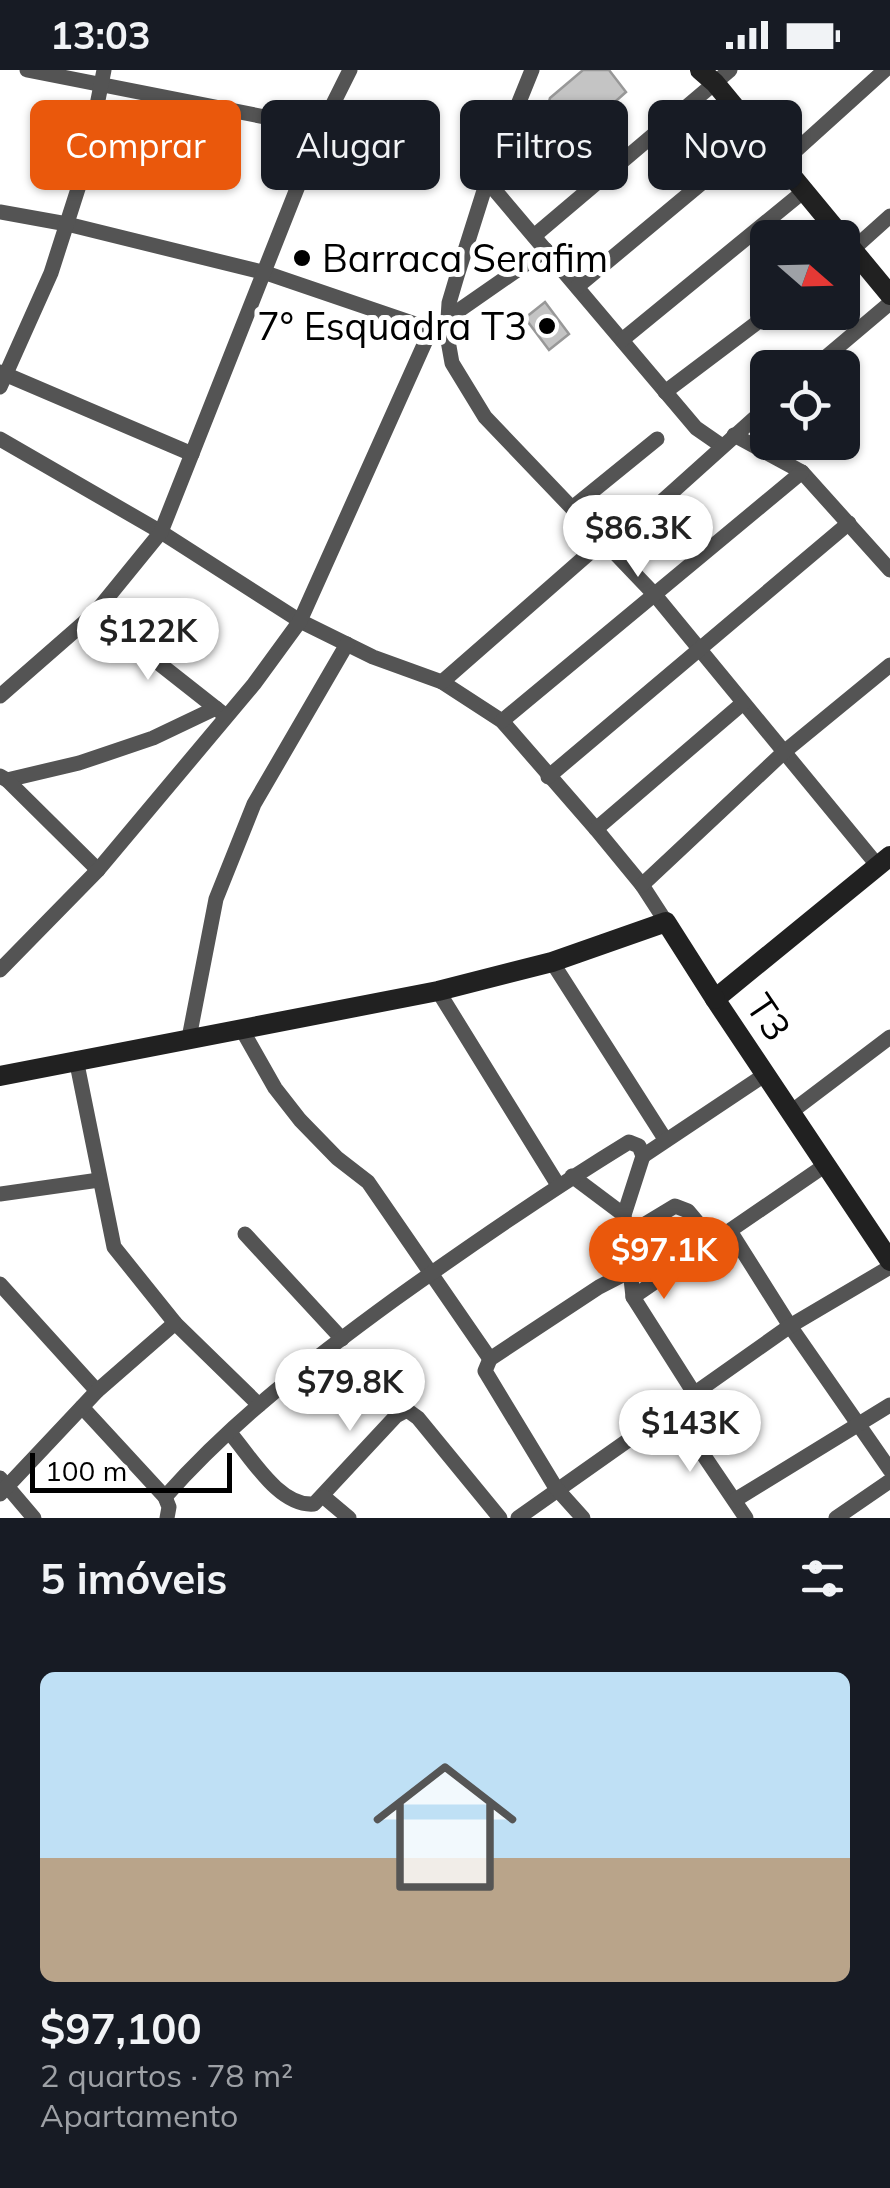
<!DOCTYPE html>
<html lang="pt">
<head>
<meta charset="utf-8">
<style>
	:root { --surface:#171b24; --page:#20242c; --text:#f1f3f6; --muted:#9ea1a6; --accent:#ea580c }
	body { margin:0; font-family:Mulish,sans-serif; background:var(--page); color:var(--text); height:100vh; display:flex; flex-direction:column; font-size:38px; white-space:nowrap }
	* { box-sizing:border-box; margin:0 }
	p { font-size:32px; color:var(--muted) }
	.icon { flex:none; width:55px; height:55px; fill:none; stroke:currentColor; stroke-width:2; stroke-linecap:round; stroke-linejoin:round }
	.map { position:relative; height:1448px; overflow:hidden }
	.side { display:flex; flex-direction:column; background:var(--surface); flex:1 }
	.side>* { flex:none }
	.hud { position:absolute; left:30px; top:30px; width:830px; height:90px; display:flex; gap:20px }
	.needle { width:65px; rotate:110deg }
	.buttons { position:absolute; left:750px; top:150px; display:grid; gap:20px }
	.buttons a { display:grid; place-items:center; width:110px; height:110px; border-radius:15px; background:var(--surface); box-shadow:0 2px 8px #0004; font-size:50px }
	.scale { position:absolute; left:30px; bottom:25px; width:202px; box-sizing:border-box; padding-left:10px; border:5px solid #000; border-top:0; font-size:28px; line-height:35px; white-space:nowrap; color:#000; -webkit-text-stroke:8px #fff; paint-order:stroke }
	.price { position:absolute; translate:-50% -85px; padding:0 22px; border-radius:35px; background:#fff; color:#222; font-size:32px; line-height:65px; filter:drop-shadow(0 2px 5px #0008) }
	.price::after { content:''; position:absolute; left:50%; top:60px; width:30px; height:22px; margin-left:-15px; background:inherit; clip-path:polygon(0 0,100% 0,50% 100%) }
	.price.on { background:var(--accent); color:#fff }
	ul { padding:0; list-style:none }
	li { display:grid; align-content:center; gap:20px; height:530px; padding:0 40px }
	li span { display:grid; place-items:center; height:310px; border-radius:15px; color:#555 }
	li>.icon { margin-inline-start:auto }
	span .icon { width:180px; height:180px; fill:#fffc; stroke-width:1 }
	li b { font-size:42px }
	h2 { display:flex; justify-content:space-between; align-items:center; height:120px; padding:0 40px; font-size:42px }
	.tag { padding:0 35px; border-radius:15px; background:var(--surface); box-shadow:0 2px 8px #0004; font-size:35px; line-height:90px }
	.tag.on { background:var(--accent); color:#fff }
	.status { display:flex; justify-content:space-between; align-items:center; height:70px; padding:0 50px; background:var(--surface); direction:ltr }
	.status svg { height:28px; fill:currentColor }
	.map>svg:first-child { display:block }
	.building { fill:#c4c4c4; stroke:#989898; stroke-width:2.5 }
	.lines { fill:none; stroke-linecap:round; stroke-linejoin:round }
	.street { stroke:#545454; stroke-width:15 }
	.secondary { stroke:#212121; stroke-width:20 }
	.poi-dot { fill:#000; stroke:#fff; stroke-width:4 }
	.labels { text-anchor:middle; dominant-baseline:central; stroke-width:10; stroke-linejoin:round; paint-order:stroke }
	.poi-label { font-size:38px; fill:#000; stroke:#fff; text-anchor:start }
	.street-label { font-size:38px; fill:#000; stroke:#fff }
</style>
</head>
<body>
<div class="status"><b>13:03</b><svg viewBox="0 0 49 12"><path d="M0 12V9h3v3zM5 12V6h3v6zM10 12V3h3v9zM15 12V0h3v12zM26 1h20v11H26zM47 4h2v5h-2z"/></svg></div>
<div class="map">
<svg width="890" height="1448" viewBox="0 0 890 1448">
	<rect width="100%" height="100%" fill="#fff"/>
	<g class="building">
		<polygon points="583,0 609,0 626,22 553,87 539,67 550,28"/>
		<polygon points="545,232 569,264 549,280 525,248"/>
	</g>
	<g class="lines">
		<g class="street">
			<polyline points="27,0 321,58"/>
			<polyline points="532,0 487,111 457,206 449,233 447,265 452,293 485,347 655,525 878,796"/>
			<polyline points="782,93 885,0"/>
			<polyline points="487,111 696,358 722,376"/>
			<polyline points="0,142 67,154 266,203 439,262"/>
			<polyline points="534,166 730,0"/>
			<polyline points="842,189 890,146"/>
			<polyline points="577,217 757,67"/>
			<polyline points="448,248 546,180"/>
			<polyline points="622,270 804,121"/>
			<polyline points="813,298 890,233"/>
			<polyline points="0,302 192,384"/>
			<polyline points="0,317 51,203 84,100 104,0"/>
			<polyline points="665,322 771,242"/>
			<polyline points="734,365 802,402 890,500"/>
			<polyline points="0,369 161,462 300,551 373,587 442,612 502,651 596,759 642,815 666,852"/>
			<polyline points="572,438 657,369"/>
			<polyline points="610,478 768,336"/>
			<polyline points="95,543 222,643"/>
			<polyline points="442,612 603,471"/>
			<polyline points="0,626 95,543 161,462 321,58 350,0"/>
			<polyline points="502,651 802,402"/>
			<polyline points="0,706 7,710 79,693 153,668 216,638"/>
			<polyline points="548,707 849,453"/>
			<polyline points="7,710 98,800"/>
			<polyline points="596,759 743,633"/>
			<polyline points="642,815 784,682 890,595"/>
			<polyline points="552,892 665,1069"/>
			<polyline points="0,900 98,800 254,614 300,551 431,259"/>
			<polyline points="438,921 558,1115"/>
			<polyline points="241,958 275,1018 300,1050 337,1088 368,1112 490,1289"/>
			<polyline points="189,968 216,829 254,734 347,574"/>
			<polyline points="76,989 114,1177 175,1253 259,1335"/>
			<polyline points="791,1042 890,967"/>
			<polyline points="643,1086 624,1145 633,1227 694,1323"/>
			<polyline points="572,1106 624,1145"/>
			<polyline points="0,1124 99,1110"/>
			<polyline points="730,1161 790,1256 890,1400"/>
			<polyline points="245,1164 342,1269"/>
			<polyline points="627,1165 675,1136 688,1141 714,1172"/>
			<polyline points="0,1214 97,1321"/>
			<polyline points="633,1227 827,1094"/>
			<polyline points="82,1337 165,1427 169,1437 167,1448"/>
			<polyline points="671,1337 746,1448"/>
			<path d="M 230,1363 C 251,1387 279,1437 314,1434 L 396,1346 L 407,1340 L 418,1348 L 500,1448"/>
			<polyline points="0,1408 34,1448"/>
			<polyline points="0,1424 97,1321 175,1253"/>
			<path d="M 165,1427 C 232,1351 314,1288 395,1229 C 472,1174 549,1121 629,1072 L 639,1076 L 643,1086 L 766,1004"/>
			<polyline points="324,1427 349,1448"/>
			<polyline points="735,1430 890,1335"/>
			<polyline points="518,1448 790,1256 890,1197"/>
			<polyline points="583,1448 556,1418 485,1301 490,1289 599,1217 630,1201"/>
			<polyline points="836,1448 890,1411"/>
		</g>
		<g class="secondary">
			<polyline points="700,0 715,13 890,225"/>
			<polyline points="890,786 715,929 890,1191"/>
			<polyline points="0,1006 438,921 552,892 666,852 715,929"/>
		</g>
	</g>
	<g class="poi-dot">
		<circle cx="302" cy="188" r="10"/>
		<circle cx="547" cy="256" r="10"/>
	</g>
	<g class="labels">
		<g class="poi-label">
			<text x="322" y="188">Barraca Serafim</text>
			<text x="527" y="256" text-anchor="end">7° Esquadra T3</text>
		</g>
		<g class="street-label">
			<text transform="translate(769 947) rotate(56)">T3</text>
		</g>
	</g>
</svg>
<div class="buttons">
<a><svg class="needle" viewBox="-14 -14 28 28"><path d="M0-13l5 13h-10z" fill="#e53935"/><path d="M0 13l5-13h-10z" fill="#9ea1a6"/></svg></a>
<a><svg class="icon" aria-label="locate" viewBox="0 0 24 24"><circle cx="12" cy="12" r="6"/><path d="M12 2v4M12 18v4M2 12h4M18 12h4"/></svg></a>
</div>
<div class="scale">100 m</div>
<b class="price" style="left:638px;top:510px">$86.3K</b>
<b class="price" style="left:148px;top:613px">$122K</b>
<b class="price on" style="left:664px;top:1232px">$97.1K</b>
<b class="price" style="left:350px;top:1364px">$79.8K</b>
<b class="price" style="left:690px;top:1405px">$143K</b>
<div class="hud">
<a class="tag on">Comprar</a>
<a class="tag">Alugar</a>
<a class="tag">Filtros</a>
<a class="tag">Novo</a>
</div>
</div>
<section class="side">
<h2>5 imóveis<svg class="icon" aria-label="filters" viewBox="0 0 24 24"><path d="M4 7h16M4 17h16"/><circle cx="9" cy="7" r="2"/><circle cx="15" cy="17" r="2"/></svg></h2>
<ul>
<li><span style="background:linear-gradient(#bfe0f5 60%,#b9a48a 0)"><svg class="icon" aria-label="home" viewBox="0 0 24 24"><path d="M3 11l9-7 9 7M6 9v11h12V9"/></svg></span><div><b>$97,100</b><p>2 quartos · 78 m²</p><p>Apartamento</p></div></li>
</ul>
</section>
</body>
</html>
